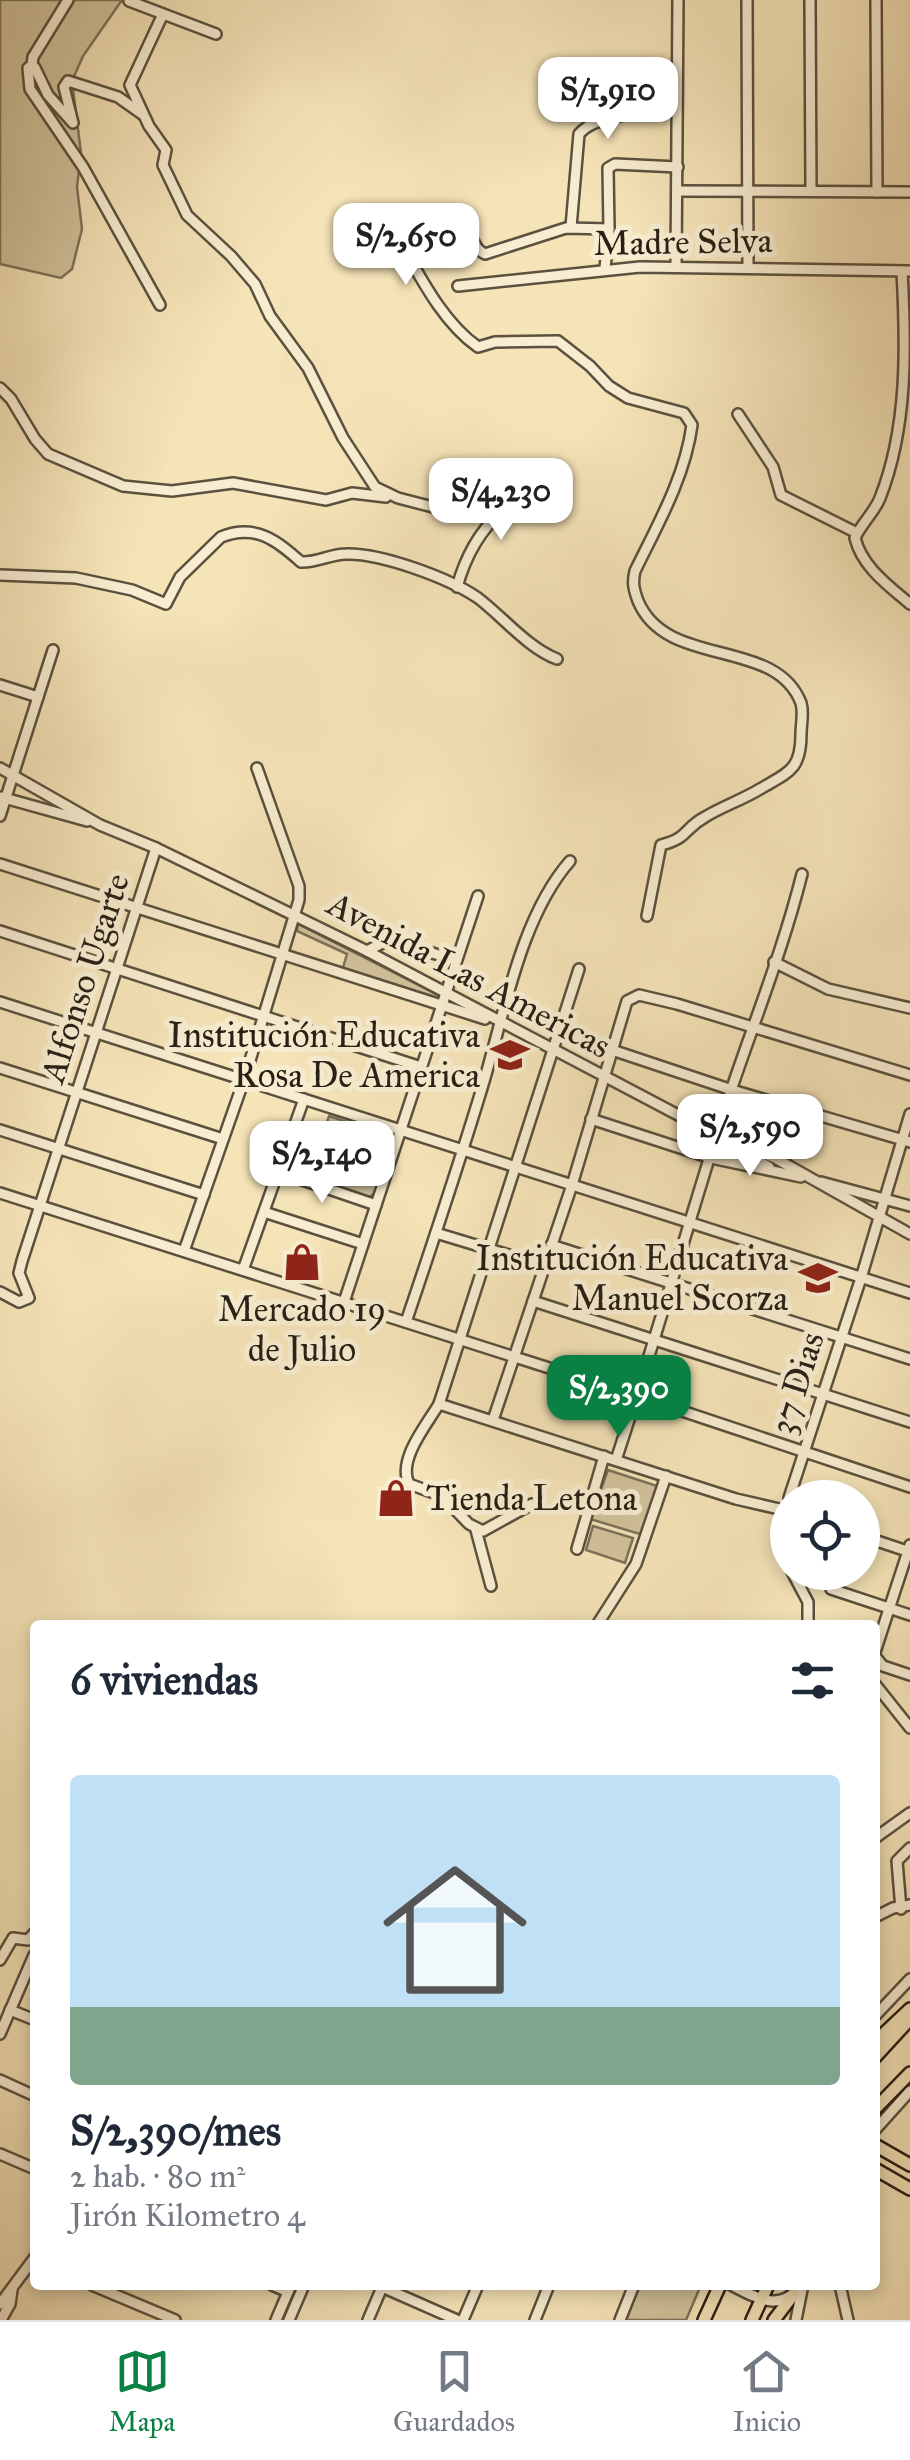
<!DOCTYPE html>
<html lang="es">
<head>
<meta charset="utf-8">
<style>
	:root { --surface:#fff; --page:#f2f2f3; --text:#1f2937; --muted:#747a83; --line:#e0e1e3; --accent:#0b8043 }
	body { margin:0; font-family:"IM FELL Great Primer",serif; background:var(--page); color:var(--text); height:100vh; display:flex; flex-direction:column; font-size:38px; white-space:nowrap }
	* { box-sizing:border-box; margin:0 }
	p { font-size:32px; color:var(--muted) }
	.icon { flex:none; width:55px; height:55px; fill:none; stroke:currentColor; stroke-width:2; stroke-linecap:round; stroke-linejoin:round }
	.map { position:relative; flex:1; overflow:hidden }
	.details { position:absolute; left:30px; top:1620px; width:850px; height:670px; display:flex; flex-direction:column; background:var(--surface); border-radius:10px; box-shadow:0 5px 15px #0003 }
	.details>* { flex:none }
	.tools { position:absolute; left:770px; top:1480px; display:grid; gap:20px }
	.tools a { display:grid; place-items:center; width:110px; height:110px; border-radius:50%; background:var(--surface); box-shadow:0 5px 15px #0003; font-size:50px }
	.price { position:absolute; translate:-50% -85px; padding:0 22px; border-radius:20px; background:#fff; color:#222; font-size:32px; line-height:65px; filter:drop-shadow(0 2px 5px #0008) }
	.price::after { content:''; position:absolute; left:50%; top:60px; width:30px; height:22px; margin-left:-15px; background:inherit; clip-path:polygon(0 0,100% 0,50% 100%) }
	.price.selected { background:var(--accent); color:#fff }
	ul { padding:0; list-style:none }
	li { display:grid; align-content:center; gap:20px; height:530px; padding:0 40px }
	li span { display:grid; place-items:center; height:310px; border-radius:10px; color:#555 }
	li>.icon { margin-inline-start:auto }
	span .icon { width:180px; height:180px; fill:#fffc; stroke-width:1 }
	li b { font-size:42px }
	h2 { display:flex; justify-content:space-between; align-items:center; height:120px; padding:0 40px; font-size:42px }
	.dock { display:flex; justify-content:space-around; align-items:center; height:140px; border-top:2px solid var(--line); background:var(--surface); font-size:28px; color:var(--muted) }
	.dock a { display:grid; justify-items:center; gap:5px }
	.dock .selected { color:var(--accent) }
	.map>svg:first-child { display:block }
	.green { fill:#d2c39c; stroke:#7d7259; stroke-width:2.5 }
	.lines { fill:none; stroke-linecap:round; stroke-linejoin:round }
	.minor-casing { stroke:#5b513e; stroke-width:14 }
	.major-casing { stroke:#282016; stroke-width:16 }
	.minor { stroke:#f8edd1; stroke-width:9 }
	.major { stroke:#f5e4b8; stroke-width:11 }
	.labels { text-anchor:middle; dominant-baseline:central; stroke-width:10; stroke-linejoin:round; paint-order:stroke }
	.street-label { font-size:35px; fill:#282016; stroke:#f8edd1 }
	.poi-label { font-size:35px; fill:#282016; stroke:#f8edd1; text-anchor:end }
</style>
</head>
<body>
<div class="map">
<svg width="910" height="2320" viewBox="0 0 910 2320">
	<rect width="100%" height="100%" fill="#f5e4b8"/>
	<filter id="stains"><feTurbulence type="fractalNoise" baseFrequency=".002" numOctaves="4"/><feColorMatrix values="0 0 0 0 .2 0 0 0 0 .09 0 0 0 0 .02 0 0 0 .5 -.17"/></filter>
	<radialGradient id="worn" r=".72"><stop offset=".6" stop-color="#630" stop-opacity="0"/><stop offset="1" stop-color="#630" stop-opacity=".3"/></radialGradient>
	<g class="green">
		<polygon points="0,0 122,0 83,56 72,81 81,153 77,187 82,229 72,269 61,278 0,264"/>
		<polygon points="298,924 442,997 440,1003 342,971 347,954 297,931"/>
		<polygon points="329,1116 390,1136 393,1141 375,1193 366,1199 308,1180"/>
		<polygon points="608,1470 657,1486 659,1490 643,1535 590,1519"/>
		<polygon points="593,1526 633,1538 625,1563 586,1550"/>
		<polygon points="640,2285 701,2285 686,2320 625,2320"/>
	</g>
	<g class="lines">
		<g class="minor-casing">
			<g id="minor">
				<polyline points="747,0 748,267"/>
				<polyline points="810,0 811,191"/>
				<polyline points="876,0 877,192"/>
				<polyline points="129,1 216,34"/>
				<path d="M 163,14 L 130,85 L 149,126 L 166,150 L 163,165 L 187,215 L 231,256 L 255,284 L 270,316 L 308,368 L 343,438 L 375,487 L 398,498 L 433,507 L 457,505 L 487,493 L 504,499 L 503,510 C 480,530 465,558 457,587"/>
				<polyline points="32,65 33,57 68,0"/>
				<polyline points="142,114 118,97 68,81 64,87 73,123 48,95 35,68 32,65 28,68 30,89 83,167 160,305"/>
				<polyline points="678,191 910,192"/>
				<path d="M 571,227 L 579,134 C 603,107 641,134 643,72"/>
				<path d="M 609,229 L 566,228 L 485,254 C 475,249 476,244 470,235 C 461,222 436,232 422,231 L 413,220 L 396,218 L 391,226 C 415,266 439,320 478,347 L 495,342 L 558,341 L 590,366 L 609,386 L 628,398 L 684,413 L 692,425 C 685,477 658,524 635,571 C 632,583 634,590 638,601 C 667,670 775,636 801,703 C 804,713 801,724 801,734 C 801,770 789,772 760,789 C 742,800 723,806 705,817 C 683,829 689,838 661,845 L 647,916"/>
				<polyline points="676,266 678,0"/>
				<polyline points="605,268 609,229 608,168 615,164 678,167"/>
				<path d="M 902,271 C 906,346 908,427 880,498 C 874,513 861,524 855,538 C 862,567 889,586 910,604"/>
				<polyline points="458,286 640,267 910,271"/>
				<polyline points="0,388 11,399 35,439 48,454 123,486 172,491 233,483 326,500 352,493 386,497"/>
				<polyline points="738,414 773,467 781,495 857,533"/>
				<path d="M 0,575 L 76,578 L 132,590 L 166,604 L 180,577 L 221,537 C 256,523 277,541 301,562 C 316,563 331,554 346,554 C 381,553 449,578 478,598 C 503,617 528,648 557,659"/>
				<polyline points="0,685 38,697"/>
				<polyline points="0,768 100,825 156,848 367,951 716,1135 775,1158 910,1234"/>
				<polyline points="1,797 87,821"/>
				<polyline points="0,816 53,650"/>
				<polyline points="0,864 485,1019"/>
				<polyline points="0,931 421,1067"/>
				<polyline points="367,951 388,940 456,960"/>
				<polyline points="774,962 828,989 910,1008"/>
				<polyline points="0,1002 910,1293"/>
				<polyline points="612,1050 732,1090 910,1142"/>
				<polyline points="0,1068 223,1139"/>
				<polyline points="591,1119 711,1158 801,1177"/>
				<polyline points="0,1130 204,1195"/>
				<polyline points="722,1140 769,1167"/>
				<polyline points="279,1172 376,1205"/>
				<polyline points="821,1182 910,1206"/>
				<polyline points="0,1193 637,1396 910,1487"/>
				<polyline points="264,1212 363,1244"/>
				<polyline points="436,1233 545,1266"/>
				<polyline points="551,1245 910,1359"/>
				<polyline points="184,1251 244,1080 299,900 299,886 257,768"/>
				<polyline points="243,1270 304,1099"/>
				<polyline points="0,1292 19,1302 29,1298 19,1273 22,1261 156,848"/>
				<polyline points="533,1301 910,1422"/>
				<polyline points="344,1302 478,896"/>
				<path d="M 406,1322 C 432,1245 458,1167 482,1088 C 504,1016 520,918 570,861"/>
				<polyline points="439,1404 736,1499 788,1511"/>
				<polyline points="493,1420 572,1185 627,1001 639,995 677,1004 910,1075"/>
				<path d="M 616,1460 C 652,1351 683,1242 717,1133 C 744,1046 780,962 802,874"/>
				<polyline points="789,1498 861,1278 910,1114"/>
				<path d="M 532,1504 L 483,1531 L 469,1524 L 442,1496 L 409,1484 C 397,1460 427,1424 439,1404 L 579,969"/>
				<polyline points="476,1530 491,1586"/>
				<polyline points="862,1536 910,1552"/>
				<polyline points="577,1549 604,1456"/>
				<polyline points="792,1572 808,1602 808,1625"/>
				<polyline points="831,1589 910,1615"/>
				<polyline points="597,1625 636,1564 666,1476"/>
				<polyline points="875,1652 910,1545"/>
				<polyline points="875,1656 883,1666 910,1675"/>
				<polyline points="875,1684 910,1728"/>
				<polyline points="875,1838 910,1813"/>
				<polyline points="901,1909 897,1861 910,1848"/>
				<polyline points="875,1917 893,1908 910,1905"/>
				<polyline points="0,1960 13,1938 28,1940 35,1932"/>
				<polyline points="10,2010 35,2020"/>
				<polyline points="875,2016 910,1979"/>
				<polyline points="0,2034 34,1955"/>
				<polyline points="0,2080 35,2096"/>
				<polyline points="875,2130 910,2091"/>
				<polyline points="0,2154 35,2169"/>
				<polyline points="92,2285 175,2320"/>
				<polyline points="272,2285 288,2292"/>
				<path d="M 731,2285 C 755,2297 781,2314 800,2285"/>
				<polyline points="840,2285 848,2320"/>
				<polyline points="382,2287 457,2320"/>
				<polyline points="0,2304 35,2257"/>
				<polyline points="1,2320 10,2304 12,2290"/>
				<polyline points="276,2320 291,2285"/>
				<polyline points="289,2320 304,2285"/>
				<polyline points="368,2320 383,2285"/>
				<polyline points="463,2320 478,2285"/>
				<polyline points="535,2320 549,2285"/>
				<polyline points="620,2320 634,2285"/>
				<polyline points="796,2320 803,2285"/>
			</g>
		</g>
		<g class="major-casing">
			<g id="major">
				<polyline points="875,2042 910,2009"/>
				<polyline points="875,2057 910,2019"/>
				<polyline points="875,2109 910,2073"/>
				<polyline points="875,2145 910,2165"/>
				<polyline points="875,2169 910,2189"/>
				<polyline points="704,2320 720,2285"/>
				<polyline points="752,2320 768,2285"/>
				<polyline points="774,2320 793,2295"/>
			</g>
		</g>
		<use href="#minor" class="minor"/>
		<use href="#major" class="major"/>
	</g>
	<defs>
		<g id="school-bare" transform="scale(3)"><path d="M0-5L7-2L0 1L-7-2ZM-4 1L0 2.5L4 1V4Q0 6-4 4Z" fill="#8f2418" stroke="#f8edd1" stroke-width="2.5" paint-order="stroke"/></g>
		<g id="shop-bare" transform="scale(3)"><path d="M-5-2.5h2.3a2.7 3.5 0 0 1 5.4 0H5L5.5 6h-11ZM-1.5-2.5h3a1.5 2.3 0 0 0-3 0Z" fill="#8f2418" stroke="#f8edd1" stroke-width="2.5" paint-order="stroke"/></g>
	</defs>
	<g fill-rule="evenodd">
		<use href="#school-bare" x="510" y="1055"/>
		<use href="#shop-bare" x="302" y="1262"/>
		<use href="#school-bare" x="818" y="1278"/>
		<use href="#shop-bare" x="396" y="1498"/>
	</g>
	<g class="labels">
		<g class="street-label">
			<text transform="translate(683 242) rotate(-1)">Madre Selva</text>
			<text transform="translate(469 975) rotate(28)">Avenida Las Americas</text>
			<text transform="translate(85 978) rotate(-72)">Alfonso Ugarte</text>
			<text transform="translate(797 1383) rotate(-72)">37 Dias</text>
		</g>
		<g class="poi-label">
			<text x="480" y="1035">Institución Educativa<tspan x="480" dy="40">Rosa De America</tspan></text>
			<text x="788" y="1258">Institución Educativa<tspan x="788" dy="40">Manuel Scorza</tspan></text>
			<text x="302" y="1309" text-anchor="middle">Mercado 19<tspan x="302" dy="40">de Julio</tspan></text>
			<text x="426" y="1498" text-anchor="start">Tienda Letona</text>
		</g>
	</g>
	<rect width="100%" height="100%" filter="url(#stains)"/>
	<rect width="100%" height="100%" fill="url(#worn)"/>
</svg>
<div class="tools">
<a><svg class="icon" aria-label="locate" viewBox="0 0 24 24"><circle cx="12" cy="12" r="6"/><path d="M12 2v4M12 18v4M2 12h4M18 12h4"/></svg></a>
</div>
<b class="price" style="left:608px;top:142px">S/1,910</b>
<b class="price" style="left:406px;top:288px">S/2,650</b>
<b class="price" style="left:501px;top:543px">S/4,230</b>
<b class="price" style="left:750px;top:1179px">S/2,590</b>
<b class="price" style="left:322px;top:1206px">S/2,140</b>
<b class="price selected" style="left:619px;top:1440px">S/2,390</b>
<section class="details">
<h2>6 viviendas<svg class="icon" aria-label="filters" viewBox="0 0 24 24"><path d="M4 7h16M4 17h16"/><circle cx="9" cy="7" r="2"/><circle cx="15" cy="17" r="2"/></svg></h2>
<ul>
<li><span style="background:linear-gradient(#bfe0f5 75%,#7fa58c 0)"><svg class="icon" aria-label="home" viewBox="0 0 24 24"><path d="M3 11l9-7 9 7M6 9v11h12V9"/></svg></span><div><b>S/2,390/mes</b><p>2 hab. · 80 m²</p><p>Jirón Kilometro 4</p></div></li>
</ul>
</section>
</div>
<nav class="dock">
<a class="selected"><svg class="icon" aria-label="map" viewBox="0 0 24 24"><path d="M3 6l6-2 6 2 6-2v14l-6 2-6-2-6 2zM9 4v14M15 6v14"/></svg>Mapa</a>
<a><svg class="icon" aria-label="saved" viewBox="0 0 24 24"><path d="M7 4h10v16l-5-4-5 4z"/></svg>Guardados</a>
<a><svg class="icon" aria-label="home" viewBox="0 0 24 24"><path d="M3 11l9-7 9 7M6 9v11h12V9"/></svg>Inicio</a>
</nav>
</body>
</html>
